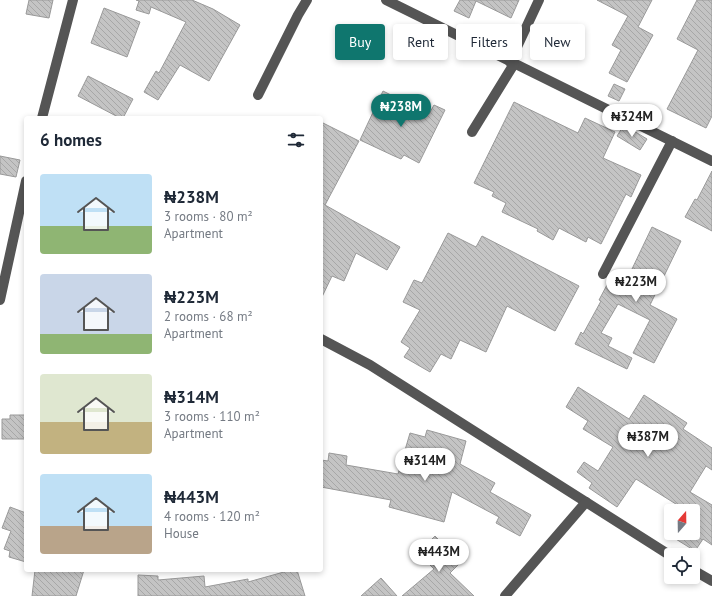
<!DOCTYPE html>
<html lang="en">
<head>
<meta charset="utf-8">
<style>
	:root { --surface:#fff; --page:#f2f2f3; --text:#1f2937; --muted:#747a83; --accent:#0f766e }
	body { margin:0; font-family:"PT Sans",sans-serif; background:var(--page); color:var(--text); height:100vh; display:flex; flex-direction:column; font-size:15px; white-space:nowrap }
	* { box-sizing:border-box; margin:0 }
	p { font-size:13px; color:var(--muted) }
	.icon { flex:none; width:22px; height:22px; fill:none; stroke:currentColor; stroke-width:2; stroke-linecap:round; stroke-linejoin:round }
	.map { position:relative; flex:1; overflow:hidden }
	.side { position:absolute; left:24px; top:116px; width:299px; height:456px; display:flex; flex-direction:column; background:var(--surface); border-radius:4px; box-shadow:0 2px 6px #0003 }
	.side>* { flex:none }
	.banner { position:absolute; left:335px; top:24px; width:317px; height:36px; display:flex; gap:8px }
	.needle { width:26px; rotate:20deg }
	.controls { position:absolute; left:664px; top:504px; display:grid; gap:8px }
	.controls a { display:grid; place-items:center; width:36px; height:36px; border-radius:4px; background:var(--surface); box-shadow:0 2px 6px #0003; font-size:20px }
	.price { position:absolute; translate:-50% -34px; padding:0 9px; border-radius:14px; background:#fff; color:#222; font-size:13px; line-height:26px; filter:drop-shadow(0 1px 2px #0008) }
	.price::after { content:''; position:absolute; left:50%; top:24px; width:12px; height:9px; margin-left:-6px; background:inherit; clip-path:polygon(0 0,100% 0,50% 100%) }
	.price.active { background:var(--accent); color:#fff }
	ul { padding:0; list-style:none }
	li { display:flex; align-items:center; gap:12px; height:100px; padding:0 16px }
	li span { display:grid; place-items:center; flex:none; width:112px; height:80px; border-radius:4px; color:#555 }
	li>.icon { margin-inline-start:auto }
	span .icon { width:48px; height:48px; fill:#fffc; stroke-width:1 }
	li b { font-size:17px }
	h2 { display:flex; justify-content:space-between; align-items:center; height:48px; padding:0 16px; font-size:17px }
	.tag { padding:0 14px; border-radius:4px; background:var(--surface); box-shadow:0 2px 6px #0003; font-size:14px; line-height:36px }
	.tag.active { background:var(--accent); color:#fff }
	.map>svg:first-child { display:block }
	.building { fill:url(#building-back-hatch); stroke:#999 }
	.lines { fill:none; stroke-linecap:round; stroke-linejoin:round }
	.minor { stroke:#555; stroke-width:10 }
</style>
</head>
<body>
<div class="map">
<svg width="712" height="596" viewBox="0 0 712 596">
	<defs>
		<pattern id="building-back-hatch" width="6" height="6" patternUnits="userSpaceOnUse"><rect width="6" height="6" fill="#c4c4c4"/><path d="M-1 5l2 2M0 0l6 6M5-1l2 2" fill="none" stroke="#a7a7a7"/></pattern>
	</defs>
	<rect width="100%" height="100%" fill="#fff"/>
	<g class="building">
		<polygon points="29,0 53,0 49,18 26,14"/>
		<polygon points="136,0 192,0 213,9 240,25 209,81 180,65 158,100 144,92 156,71 159,73 186,22 151,7 149,14 136,10 139,1"/>
		<polygon points="460,0 519,0 511,18 476,1 469,18 454,11"/>
		<polygon points="597,0 652,0 638,27 653,35 627,82 609,73 621,50 612,45 628,16"/>
		<polygon points="697,0 712,0 712,116 706,128 667,109 698,50 677,39"/>
		<polygon points="104,8 140,22 127,57 91,43"/>
		<polygon points="88,76 133,99 123,118 120,118 78,96"/>
		<polygon points="614,84 625,89 619,101 608,96"/>
		<polygon points="383,91 429,114 434,105 445,110 419,163 404,155 401,159 392,155 360,140"/>
		<polygon points="514,102 578,133 585,118 615,132 603,158 641,175 631,197 626,194 601,244 588,237 586,242 559,228 553,240 537,231 538,229 502,212 506,203 492,196 494,192 474,183"/>
		<polygon points="321,122 359,141 325,205 400,247 387,270 356,253 344,281 332,276 321,299"/>
		<polygon points="624,125 647,139 640,150 617,136"/>
		<polygon points="0,156 20,160 16,177 0,174"/>
		<polygon points="712,171 712,231 685,217 695,199 697,200"/>
		<polygon points="652,227 681,241 650,305 677,319 654,363 633,353 650,320 618,304 601,333 612,338 608,346 632,358 627,369 575,344 581,332 583,334 601,301 599,300 608,283 622,290"/>
		<polygon points="448,233 476,247 482,236 579,286 555,331 507,306 486,352 460,340 451,359 441,354 430,372 404,357 410,348 401,342 420,310 403,302 414,280 422,283"/>
		<polygon points="578,387 629,419 644,395 687,423 683,429 712,448 712,470 706,466 690,492 712,505 712,545 703,539 695,551 671,536 673,533 693,533 693,511 687,511 636,479 617,507 589,488 592,483 577,472 584,462 598,471 613,447 583,429 588,421 566,407"/>
		<polygon points="10,415 26,415 26,439 2,439 2,419 10,419"/>
		<polygon points="427,430 466,441 460,464 495,483 490,492 531,515 520,536 496,523 499,517 452,492 444,522 389,507 391,500 321,487 321,460 328,461 329,453 347,456 346,465 398,474 410,433 425,437"/>
		<polygon points="10,507 26,513 26,562 9,557 10,551 4,549 11,531 2,528"/>
		<polygon points="435,536 461,562 450,573 474,596 402,596 434,569 418,553"/>
		<polygon points="35,570 84,570 76,596 32,596"/>
		<polygon points="291,570 297,570 305,596 138,596 138,575 158,576 158,580 204,576 205,587 248,579 248,582"/>
		<polygon points="381,578 397,596 361,596"/>
	</g>
	<g class="lines">
		<g class="minor">
			<polyline points="386,0 712,161"/>
			<polyline points="510,62 539,0"/>
			<polyline points="258,95 298,15 307,0"/>
			<polyline points="42,118 73,0"/>
			<polyline points="472,132 514,64"/>
			<polyline points="603,274 672,141"/>
			<polyline points="0,300 26,181"/>
			<polyline points="321,339 370,365 671,556"/>
			<polyline points="693,570 712,581"/>
			<polyline points="505,596 586,502"/>
		</g>
	</g>
</svg>
<div class="controls">
<a><svg class="needle" viewBox="-14 -14 28 28"><path d="M0-13l5 13h-10z" fill="#e53935"/><path d="M0 13l5-13h-10z" fill="#747a83"/></svg></a>
<a><svg class="icon" aria-label="locate" viewBox="0 0 24 24"><circle cx="12" cy="12" r="6"/><path d="M12 2v4M12 18v4M2 12h4M18 12h4"/></svg></a>
</div>
<b class="price active" style="left:401px;top:128px">₦238M</b>
<b class="price" style="left:632px;top:138px">₦324M</b>
<b class="price" style="left:636px;top:303px">₦223M</b>
<b class="price" style="left:648px;top:458px">₦387M</b>
<b class="price" style="left:425px;top:482px">₦314M</b>
<b class="price" style="left:439px;top:573px">₦443M</b>
<div class="banner">
<a class="tag active">Buy</a>
<a class="tag">Rent</a>
<a class="tag">Filters</a>
<a class="tag">New</a>
</div>
<section class="side">
<h2>6 homes<svg class="icon" aria-label="filters" viewBox="0 0 24 24"><path d="M4 7h16M4 17h16"/><circle cx="9" cy="7" r="2"/><circle cx="15" cy="17" r="2"/></svg></h2>
<ul>
<li><span style="background:linear-gradient(#bfe0f5 65%,#8fb573 0)"><svg class="icon" aria-label="home" viewBox="0 0 24 24"><path d="M3 11l9-7 9 7M6 9v11h12V9"/></svg></span><div><b>₦238M</b><p>3 rooms · 80 m²</p><p>Apartment</p></div></li>
<li><span style="background:linear-gradient(#c9d6e8 75%,#8fb573 0)"><svg class="icon" aria-label="home" viewBox="0 0 24 24"><path d="M3 11l9-7 9 7M6 9v11h12V9"/></svg></span><div><b>₦223M</b><p>2 rooms · 68 m²</p><p>Apartment</p></div></li>
<li><span style="background:linear-gradient(#dfe7d0 60%,#c2b280 0)"><svg class="icon" aria-label="home" viewBox="0 0 24 24"><path d="M3 11l9-7 9 7M6 9v11h12V9"/></svg></span><div><b>₦314M</b><p>3 rooms · 110 m²</p><p>Apartment</p></div></li>
<li><span style="background:linear-gradient(#bfe0f5 65%,#b9a48a 0)"><svg class="icon" aria-label="home" viewBox="0 0 24 24"><path d="M3 11l9-7 9 7M6 9v11h12V9"/></svg></span><div><b>₦443M</b><p>4 rooms · 120 m²</p><p>House</p></div></li>
</ul>
</section>
</div>
</body>
</html>
